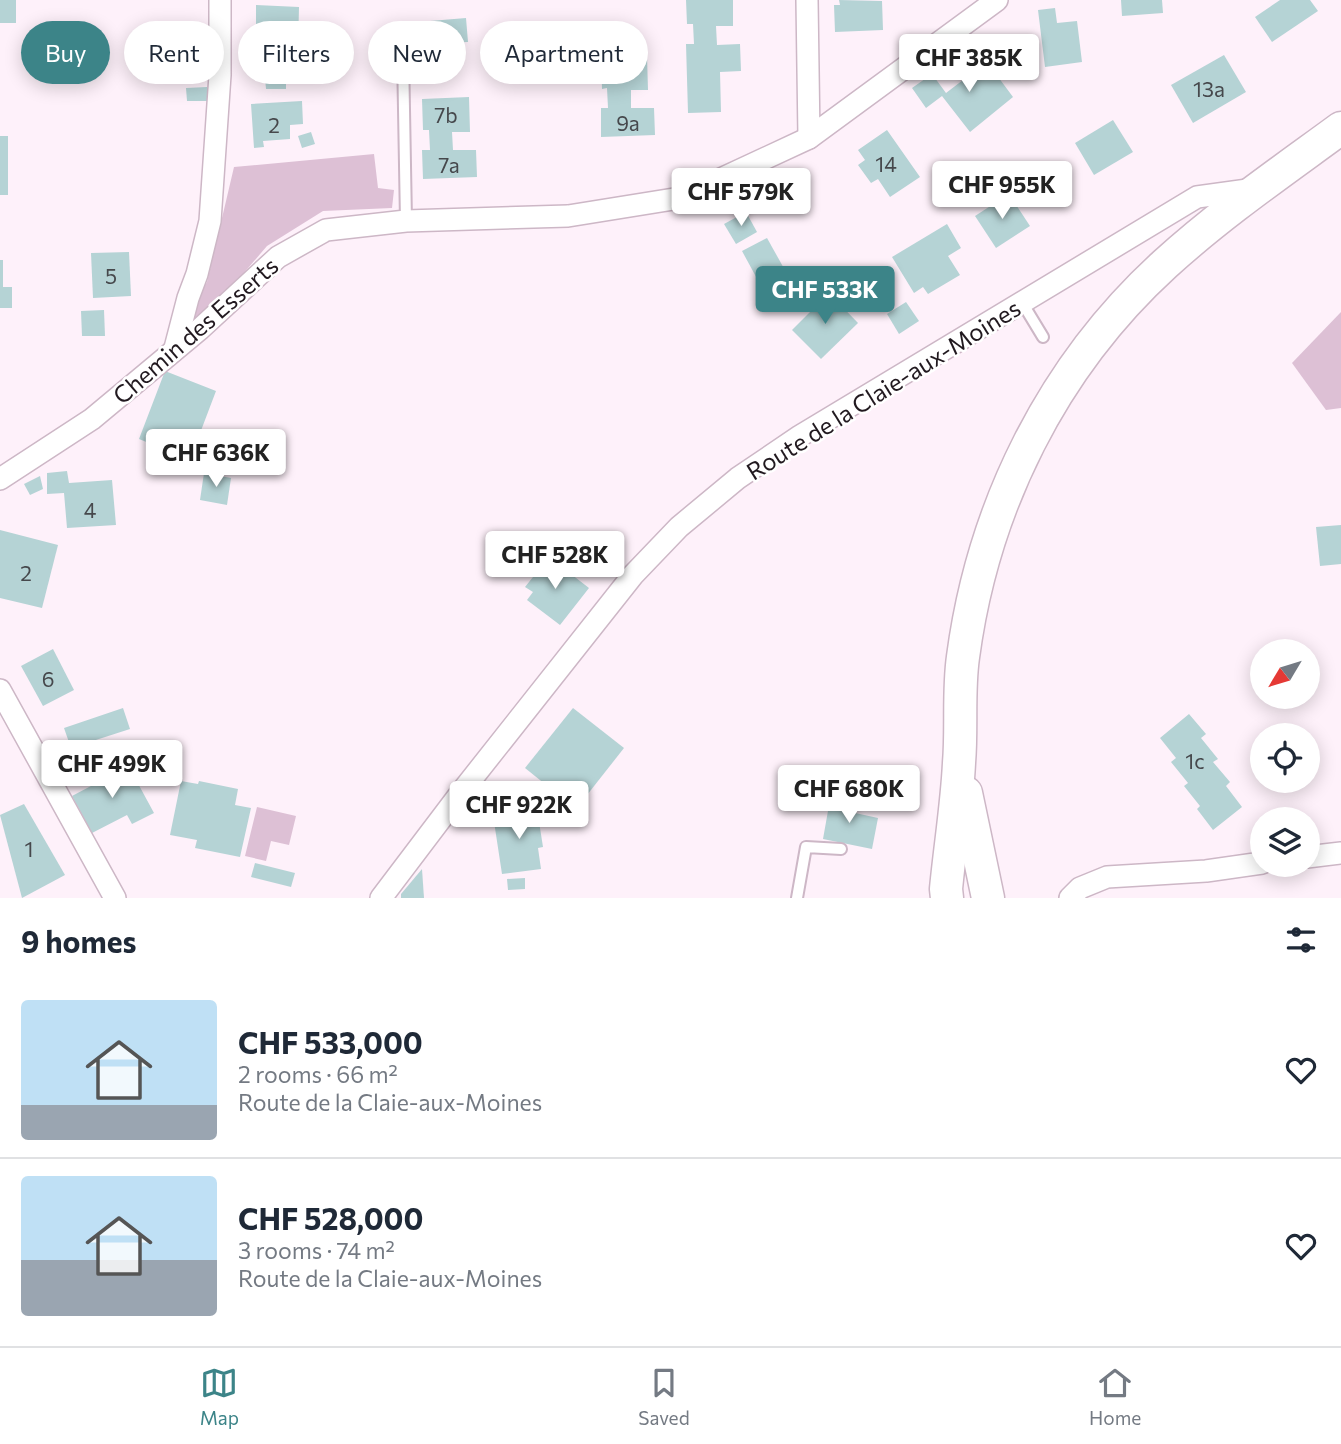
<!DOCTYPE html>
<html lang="en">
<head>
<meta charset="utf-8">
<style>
	:root { --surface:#fff; --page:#f6f6f7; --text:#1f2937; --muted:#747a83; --line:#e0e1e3; --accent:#3c8488 }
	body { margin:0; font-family:Commissioner,sans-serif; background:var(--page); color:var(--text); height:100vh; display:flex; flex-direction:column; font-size:26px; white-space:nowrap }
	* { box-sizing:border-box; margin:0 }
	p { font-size:23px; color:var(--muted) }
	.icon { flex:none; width:38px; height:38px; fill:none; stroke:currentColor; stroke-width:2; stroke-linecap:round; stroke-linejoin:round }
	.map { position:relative; height:898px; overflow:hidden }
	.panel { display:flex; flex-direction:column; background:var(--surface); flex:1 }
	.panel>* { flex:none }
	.top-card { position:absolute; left:21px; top:21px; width:700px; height:63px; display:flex; gap:14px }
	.needle { width:46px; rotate:232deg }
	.fabs { position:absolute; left:1250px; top:639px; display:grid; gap:14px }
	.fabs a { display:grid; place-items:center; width:70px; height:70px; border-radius:50%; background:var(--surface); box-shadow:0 4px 18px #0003; font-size:35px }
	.price { position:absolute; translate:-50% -60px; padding:0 16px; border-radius:7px; background:#fff; color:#222; font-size:23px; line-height:46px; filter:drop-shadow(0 2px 4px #0008) }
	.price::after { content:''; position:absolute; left:50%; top:42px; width:21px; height:16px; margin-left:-10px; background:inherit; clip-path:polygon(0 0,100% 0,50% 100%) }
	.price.active { background:var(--accent); color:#fff }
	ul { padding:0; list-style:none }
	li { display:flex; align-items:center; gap:21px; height:175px; padding:0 21px }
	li+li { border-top:2px solid var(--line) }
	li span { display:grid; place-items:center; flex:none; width:196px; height:140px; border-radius:7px; color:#555 }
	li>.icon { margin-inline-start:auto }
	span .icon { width:84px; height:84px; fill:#fffc; stroke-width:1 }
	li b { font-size:30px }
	h2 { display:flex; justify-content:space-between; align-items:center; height:84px; padding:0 21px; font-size:30px }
	.pill { padding:0 24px; border-radius:32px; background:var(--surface); box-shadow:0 4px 18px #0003; font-size:24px; line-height:63px }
	.pill.active { background:var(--accent); color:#fff }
	.tabs { display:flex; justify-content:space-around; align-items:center; height:98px; border-top:2px solid var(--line); background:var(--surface); font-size:19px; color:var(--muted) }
	.tabs a { display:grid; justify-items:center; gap:4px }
	.tabs .active { color:var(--accent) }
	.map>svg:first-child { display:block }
	.green { fill:#ddc0d5 }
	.building { fill:#b5d3d5 }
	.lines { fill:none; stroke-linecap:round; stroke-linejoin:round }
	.lane-casing { stroke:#cdb7c6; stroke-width:14 }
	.street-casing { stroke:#cdb7c6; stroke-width:24 }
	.secondary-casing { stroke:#cdb7c6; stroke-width:35 }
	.lane { stroke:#fff; stroke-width:10 }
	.street { stroke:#fff; stroke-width:21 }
	.secondary { stroke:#fff; stroke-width:32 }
	.labels { text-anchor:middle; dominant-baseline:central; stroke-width:5; stroke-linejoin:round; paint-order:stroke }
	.number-label { font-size:21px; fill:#46484c }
	.street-label { font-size:24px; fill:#21191f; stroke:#fff }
</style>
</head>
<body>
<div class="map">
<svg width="1341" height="898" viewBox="0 0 1341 898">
	<rect width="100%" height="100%" fill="#fef1fa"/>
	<g class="green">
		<polygon points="374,154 378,188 394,190 392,208 323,211 267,246 195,330 183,324 207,282 234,167"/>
		<polygon points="1341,312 1341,408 1326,410 1292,363"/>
		<polygon points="257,807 296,816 289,845 271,841 266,861 245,856"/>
	</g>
	<g class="building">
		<rect x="0" y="0" width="16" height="23"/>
		<polygon points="686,0 733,0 733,26 716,26 717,45 740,44 741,71 720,72 721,112 688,113 686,44 694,44 693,24 687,24"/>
		<polygon points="839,0 882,1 883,30 835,32 834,5 840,5"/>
		<polygon points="1121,0 1162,0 1163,13 1122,16"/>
		<polygon points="1280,0 1310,0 1318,11 1272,42 1255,17"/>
		<polygon points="256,5 299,7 298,47 256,47"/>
		<polygon points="1055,8 1057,23 1077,21 1082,62 1045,67 1038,10"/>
		<polygon points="466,18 468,42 444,43 445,58 420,60 418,22"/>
		<polygon points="413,22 415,45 393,46 392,24"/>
		<polygon points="1224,55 1246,92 1193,123 1171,85"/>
		<polygon points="647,56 648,90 631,90 631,108 654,108 655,135 601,137 601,108 608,108 607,88 602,89 601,57"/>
		<polygon points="984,58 1013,97 970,132 942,96 926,108 912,88 932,74 946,93 963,80 960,75"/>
		<polygon points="286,77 286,89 266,89 265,78"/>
		<polygon points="207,87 207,101 187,101 186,88"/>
		<polygon points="469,97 470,132 452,132 453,150 476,150 477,177 423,179 422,150 430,150 429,130 423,130 422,99"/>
		<polygon points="302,101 303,124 290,125 290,139 263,141 264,147 254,148 251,104"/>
		<polygon points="1113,120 1133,152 1094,175 1075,143"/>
		<polygon points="887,130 920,177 890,197 878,179 871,183 858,165 865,160 858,150"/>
		<polygon points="311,132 315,144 302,148 298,136"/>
		<rect x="0" y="136" width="8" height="59"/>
		<polygon points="1009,194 1030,226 996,248 975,216"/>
		<polygon points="746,212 757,232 736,244 724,224"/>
		<polygon points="947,224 961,248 948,256 960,275 928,294 923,287 914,293 892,257"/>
		<polygon points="767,238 786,272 761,286 742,251"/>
		<polygon points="129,252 131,296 93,298 91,253"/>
		<polygon points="0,260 3,260 3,287 12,287 12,308 0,308"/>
		<polygon points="829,293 858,323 821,359 792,330"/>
		<polygon points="906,302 919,321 899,334 887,314"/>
		<polygon points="104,310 105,336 82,336 81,311"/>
		<polygon points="165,371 216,391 194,449 177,442 173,453 139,439"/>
		<polygon points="67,471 69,483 112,480 116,525 67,528 64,493 47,494 47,473"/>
		<polygon points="204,473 231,478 227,505 200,500"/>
		<polygon points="40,476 43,489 30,495 24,484"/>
		<polygon points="1341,525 1341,564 1320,566 1316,527"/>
		<polygon points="0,530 58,545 42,608 0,598"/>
		<polygon points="549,557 589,588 560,625 527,600 533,592 525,587"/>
		<polygon points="53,649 74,690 43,706 21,666"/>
		<polygon points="123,708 130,729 71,748 64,728"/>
		<polygon points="573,708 624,748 576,809 525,768"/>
		<polygon points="1189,714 1206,734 1201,738 1218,759 1213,762 1230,782 1226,786 1242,807 1213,830 1197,809 1200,806 1184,786 1188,783 1171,762 1176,758 1160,738"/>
		<polygon points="122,761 128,773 117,778 121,786 135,778 154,813 132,824 127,815 92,833 72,796 108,777 104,770"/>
		<polygon points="181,781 198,784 199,781 238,789 235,805 251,808 240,857 195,848 197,840 170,835"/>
		<polygon points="831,794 848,797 846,811 878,818 872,849 823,839"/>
		<polygon points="24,804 65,875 22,898 0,815"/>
		<polygon points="537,809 543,847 538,848 541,869 502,874 493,815"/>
		<polygon points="255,863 295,873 291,887 251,877"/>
		<polygon points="422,869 424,898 401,898 401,894"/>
		<polygon points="525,878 525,889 508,890 507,879"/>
	</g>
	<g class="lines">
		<g class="lane-casing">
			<g id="lane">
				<polyline points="403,54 406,221"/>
				<polyline points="1023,304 1043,337"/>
				<polyline points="797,898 806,847 841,849"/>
			</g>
		</g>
		<g class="street-casing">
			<g id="street">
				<polyline points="807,0 809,138"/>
				<polyline points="175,348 188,298 197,274 210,221 220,75 220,0"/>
				<polyline points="0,479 92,419 200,329 278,257 326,230 406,221 568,216 680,198 809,138 997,0"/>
				<polyline points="0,690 115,898"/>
				<polyline points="1307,857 1341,853"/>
				<polyline points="381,898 459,795 633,575 679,527 738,478 800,436 1197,197 1255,189"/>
				<polyline points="1070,898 1080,888 1107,877 1206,871 1262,863"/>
			</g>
		</g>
		<g class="secondary-casing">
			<g id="secondary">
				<polyline points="966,793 988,898"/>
				<path d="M 947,898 L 946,889 C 950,847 957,805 959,763 C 962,728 958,692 963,657 C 983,507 1052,367 1165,264 C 1220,214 1281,172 1341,128"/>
			</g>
		</g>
		<use href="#lane" class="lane"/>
		<use href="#street" class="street"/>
		<use href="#secondary" class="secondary"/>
	</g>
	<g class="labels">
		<g class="number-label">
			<text x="1209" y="88">13a</text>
			<text x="446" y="114">7b</text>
			<text x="628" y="122">9a</text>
			<text x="274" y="124">2</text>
			<text x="886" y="163">14</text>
			<text x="449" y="164">7a</text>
			<text x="111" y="275">5</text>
			<text x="90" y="509">4</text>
			<text x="26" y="572">2</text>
			<text x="48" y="678">6</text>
			<text x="1195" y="760">1c</text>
			<text x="29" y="848">1</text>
		</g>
		<g class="street-label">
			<text transform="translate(195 330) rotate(-41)">Chemin des Esserts</text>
			<text transform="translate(883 389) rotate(-32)">Route de la Claie-aux-Moines</text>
		</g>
	</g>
</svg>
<div class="fabs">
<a><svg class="needle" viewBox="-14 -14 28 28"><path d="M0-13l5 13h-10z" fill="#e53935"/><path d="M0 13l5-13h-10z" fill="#747a83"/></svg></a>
<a><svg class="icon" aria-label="locate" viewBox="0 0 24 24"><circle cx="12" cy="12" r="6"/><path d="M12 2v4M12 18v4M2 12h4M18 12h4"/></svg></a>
<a><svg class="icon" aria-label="layers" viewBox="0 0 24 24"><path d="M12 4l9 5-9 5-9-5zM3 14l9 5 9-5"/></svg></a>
</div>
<b class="price" style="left:969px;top:94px">CHF 385K</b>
<b class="price" style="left:1002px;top:221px">CHF 955K</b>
<b class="price" style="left:741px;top:228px">CHF 579K</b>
<b class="price active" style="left:825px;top:326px">CHF 533K</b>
<b class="price" style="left:216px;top:489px">CHF 636K</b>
<b class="price" style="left:555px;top:591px">CHF 528K</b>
<b class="price" style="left:112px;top:800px">CHF 499K</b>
<b class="price" style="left:849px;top:825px">CHF 680K</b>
<b class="price" style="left:519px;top:841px">CHF 922K</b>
<div class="top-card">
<a class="pill active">Buy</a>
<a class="pill">Rent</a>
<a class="pill">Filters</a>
<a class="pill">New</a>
<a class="pill">Apartment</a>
</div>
</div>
<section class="panel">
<h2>9 homes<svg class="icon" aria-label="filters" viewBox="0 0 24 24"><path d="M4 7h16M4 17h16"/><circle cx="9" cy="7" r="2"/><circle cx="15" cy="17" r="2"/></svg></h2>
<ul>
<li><span style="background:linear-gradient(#bfe0f5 75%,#9aa5b1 0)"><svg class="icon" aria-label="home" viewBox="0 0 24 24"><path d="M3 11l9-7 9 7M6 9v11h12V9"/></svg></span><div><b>CHF 533,000</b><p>2 rooms · 66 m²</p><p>Route de la Claie-aux-Moines</p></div><svg class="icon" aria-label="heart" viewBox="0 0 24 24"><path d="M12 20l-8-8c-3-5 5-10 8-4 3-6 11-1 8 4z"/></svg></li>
<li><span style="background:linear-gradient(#bfe0f5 60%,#9aa5b1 0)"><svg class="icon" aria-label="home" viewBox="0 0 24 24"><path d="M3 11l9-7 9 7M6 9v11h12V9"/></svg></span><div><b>CHF 528,000</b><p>3 rooms · 74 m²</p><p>Route de la Claie-aux-Moines</p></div><svg class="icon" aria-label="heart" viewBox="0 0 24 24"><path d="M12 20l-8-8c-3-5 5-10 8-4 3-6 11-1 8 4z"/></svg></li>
</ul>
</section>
<nav class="tabs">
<a class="active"><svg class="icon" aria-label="map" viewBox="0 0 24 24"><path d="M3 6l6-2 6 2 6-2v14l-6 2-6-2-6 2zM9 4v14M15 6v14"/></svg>Map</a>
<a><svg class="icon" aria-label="saved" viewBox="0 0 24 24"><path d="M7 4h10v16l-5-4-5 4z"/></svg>Saved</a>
<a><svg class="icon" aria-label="home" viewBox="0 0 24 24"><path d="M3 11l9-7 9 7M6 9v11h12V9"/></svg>Home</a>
</nav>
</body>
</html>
